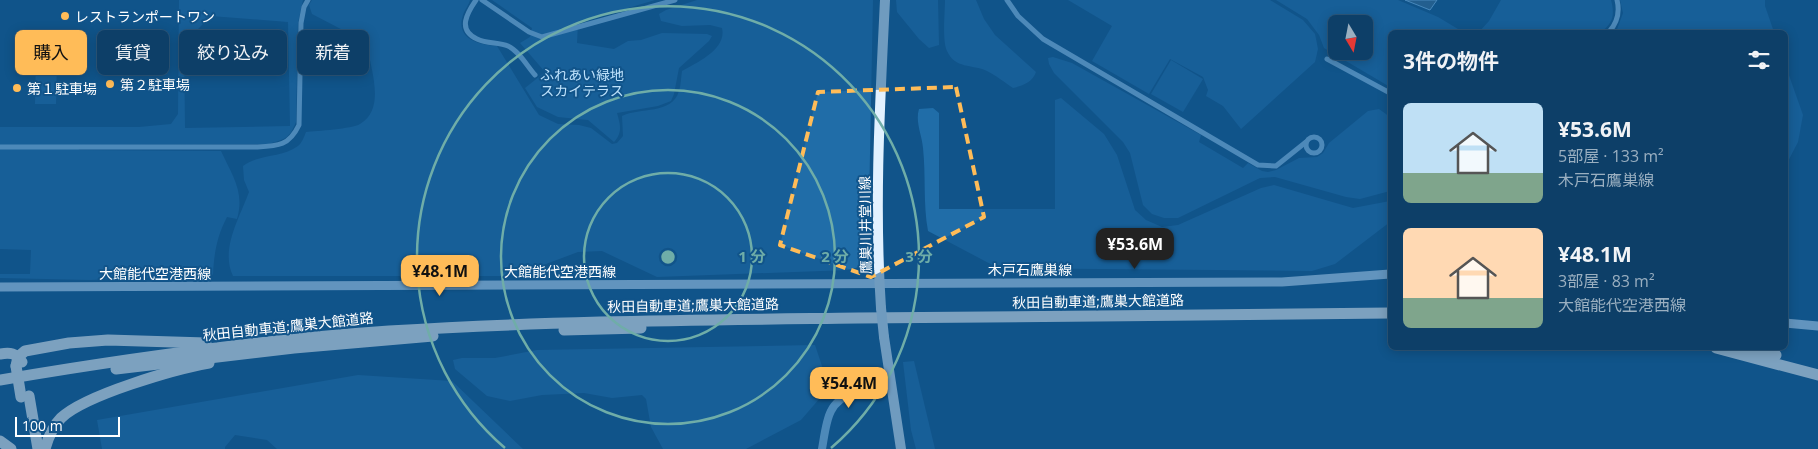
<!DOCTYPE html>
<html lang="ja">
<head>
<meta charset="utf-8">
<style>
	:root { --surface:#0d3f68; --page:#16466e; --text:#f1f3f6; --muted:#9aafc0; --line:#2d587c; --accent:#ffbc58 }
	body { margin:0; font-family:"Open Sans","Noto Sans JP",sans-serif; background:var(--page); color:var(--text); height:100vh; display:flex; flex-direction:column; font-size:19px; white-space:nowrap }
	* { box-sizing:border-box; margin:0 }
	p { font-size:16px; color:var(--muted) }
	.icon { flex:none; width:28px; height:28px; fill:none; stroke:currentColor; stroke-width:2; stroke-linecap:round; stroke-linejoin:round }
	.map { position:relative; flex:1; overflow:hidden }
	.details { position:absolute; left:1388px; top:30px; width:400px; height:320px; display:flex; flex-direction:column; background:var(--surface); border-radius:8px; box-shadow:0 2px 12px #0003,0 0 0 1px var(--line) }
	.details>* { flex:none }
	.top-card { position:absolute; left:15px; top:30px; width:475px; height:45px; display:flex; gap:10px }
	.needle { width:32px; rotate:170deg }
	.buttons { position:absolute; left:1328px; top:15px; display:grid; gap:10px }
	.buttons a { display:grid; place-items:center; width:45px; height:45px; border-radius:8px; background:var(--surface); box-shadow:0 2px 12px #0003,0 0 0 1px var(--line); font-size:25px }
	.scale { position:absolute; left:15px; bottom:12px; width:105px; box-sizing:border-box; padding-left:5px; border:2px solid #fff; border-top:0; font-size:14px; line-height:18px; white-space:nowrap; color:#fff; -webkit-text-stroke:4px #11548a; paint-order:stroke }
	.price { position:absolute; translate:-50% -42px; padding:0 11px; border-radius:10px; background:var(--accent); color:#111; font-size:16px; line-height:32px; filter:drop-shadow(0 1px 2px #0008) }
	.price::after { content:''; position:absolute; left:50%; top:30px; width:15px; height:11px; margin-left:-8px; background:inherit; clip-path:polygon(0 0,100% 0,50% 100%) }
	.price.on { background:#222; color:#fff }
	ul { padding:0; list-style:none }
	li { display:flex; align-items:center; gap:15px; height:125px; padding:0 15px }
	li span { display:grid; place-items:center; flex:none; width:140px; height:100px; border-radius:8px; color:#555 }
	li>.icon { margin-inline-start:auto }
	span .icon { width:60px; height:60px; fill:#fffc; stroke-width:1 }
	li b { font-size:21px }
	h2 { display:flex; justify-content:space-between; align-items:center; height:60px; padding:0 15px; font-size:21px }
	.pill { padding:0 18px; border-radius:8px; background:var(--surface); box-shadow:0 2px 12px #0003,0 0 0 1px var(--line); font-size:18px; line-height:45px }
	.pill.on { background:var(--accent); color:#111 }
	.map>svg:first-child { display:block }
	.green { fill:#206da8; fill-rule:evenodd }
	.water { fill:#3b6d95; stroke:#89c7f5 }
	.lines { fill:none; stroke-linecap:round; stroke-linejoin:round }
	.minor { stroke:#98caf1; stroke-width:5 }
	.tertiary { stroke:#98caf1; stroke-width:8 }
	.secondary { stroke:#c6e3fc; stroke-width:9 }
	.primary { stroke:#e2f1ff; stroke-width:10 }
	.motorway { stroke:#fff; stroke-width:11 }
	.primary-bridge { stroke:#e2f1ff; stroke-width:10 }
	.motorway-bridge { stroke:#fff; stroke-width:11 }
	.marked { fill:none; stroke:#ffbc58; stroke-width:4; stroke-dasharray:10 6; stroke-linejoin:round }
	.ring { fill:none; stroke:#6fada8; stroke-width:2.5 }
	.poi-dot { fill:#ffbc58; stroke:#11548a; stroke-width:2 }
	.labels { text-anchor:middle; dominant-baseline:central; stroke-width:4; stroke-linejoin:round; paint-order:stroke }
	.poi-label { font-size:14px; fill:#fff; stroke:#11548a; text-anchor:start }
	.park-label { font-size:14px; fill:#bee2fc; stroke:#11548a }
	.street-label { font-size:14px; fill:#fff; stroke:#11548a }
	.centre { fill:#6fada8; stroke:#11548a; stroke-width:2.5 }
	.ring-label { font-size:15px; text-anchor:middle; font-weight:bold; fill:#6fada8; stroke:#11548a; stroke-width:4; stroke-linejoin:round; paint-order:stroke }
</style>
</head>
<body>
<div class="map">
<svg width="1818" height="449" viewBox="0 0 1818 449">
	<rect width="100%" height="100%" fill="#11548a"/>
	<g class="green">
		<path d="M 179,0 L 303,0 L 298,23 L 296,122 C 289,139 285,139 269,144 L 78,145 L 79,150 L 221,151 C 232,175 245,192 237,219 L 227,217 C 217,236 214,253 213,275 L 90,280 L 0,278 L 0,274 L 30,274 L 31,250 L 0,249 L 0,149 L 34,149 L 0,145 L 0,127 L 139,127 L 171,124 L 178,114 ZM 211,16 L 288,22 L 290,126 L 185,128 L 184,43 Z"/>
		<path d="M 312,0 L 470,0 C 469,5 465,9 463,15 C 455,39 479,45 497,46 L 539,115 L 558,124 L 579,125 L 591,128 L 612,144 L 617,143 L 623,136 L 622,116 C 640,107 672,115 679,91 C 681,85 681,77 682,71 C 698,62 727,49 722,28 L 710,25 L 682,26 L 661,21 L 659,14 L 666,10 L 697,0 L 873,0 L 868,255 L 859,267 L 848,270 L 657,277 L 602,251 L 578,252 L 514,276 L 233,276 C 220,249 240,217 249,192 L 244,180 L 243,166 C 258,154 282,158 298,146 C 302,143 304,137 306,132 C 317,131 352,129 360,124 C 386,109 371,70 367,45 L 360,39 L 312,14 L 309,5 Z"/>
		<path d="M 492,0 L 655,0 L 578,23 L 577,43 L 614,49 L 628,41 L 641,40 L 662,33 L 707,34 L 712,36 L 709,41 L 679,68 L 674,94 L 671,101 L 658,106 L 617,113 C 620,124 623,132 614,142 L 588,120 L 558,117 L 537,107 L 525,88 L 545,72 L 520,43 L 530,37 L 532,28 Z"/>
		<polygon points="896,0 938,0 939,45 929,48 919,39 897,12"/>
		<path d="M 945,0 L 976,0 L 984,19 L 995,35 L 1036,72 C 1033,82 1022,86 1013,88 C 1004,82 997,76 987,71 C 972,64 955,69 947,51 C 942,40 945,13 945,0 Z"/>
		<polygon points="1068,0 1270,0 1303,20 1315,34 1318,49 1315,62 1241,129 1223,106 1206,96 1208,90 1203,77 1170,59 1149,94 1092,61 1112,26"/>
		<path d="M 1276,0 L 1398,0 L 1438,17 L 1463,32 L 1390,32 L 1390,87 L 1324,48 L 1319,35 L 1307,19 ZM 1336,24 L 1364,24 L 1364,51 L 1336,51 Z"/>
		<path d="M 1501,0 L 1611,0 C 1615,15 1613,23 1601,32 L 1479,32 L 1489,21 Z"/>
		<polygon points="1620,0 1765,0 1765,6 1774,32 1616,32 1623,13"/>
		<polygon points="1053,57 1072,63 1201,135 1199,142 1243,168 1248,163 1262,171 1268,172 1276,170 1299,158 1317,157 1323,153 1329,143 1368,111 1379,109 1390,117 1390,191 1360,199 1346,197 1275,177 1260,178 1178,218 1164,218 1152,214 1143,205 1130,153 1123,142 1054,73 1049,64 1048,58"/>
		<polygon points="36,60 57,60 56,104 35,104"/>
		<polygon points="1171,60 1203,79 1183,112 1151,94"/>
		<polygon points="1785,64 1803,115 1798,142 1785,167"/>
		<path d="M 1061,98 L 1104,134 L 1117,155 L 1135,210 L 1146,220 L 1162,227 L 1178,225 L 1261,188 L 1274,185 L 1353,208 L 1390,201 L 1390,222 L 1335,264 L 1312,271 L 998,268 L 928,231 C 923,204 926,176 923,148 C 922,135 915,122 919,109 L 933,108 L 939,113 L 939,209 L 1055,209 L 1055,100 Z"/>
		<polygon points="815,345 826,378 820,398 801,420 746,449 663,449 651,427 646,399 642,395 612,398 584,393 542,395 510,401 487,396 455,369 453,360 462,358 495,358 537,350"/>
		<polygon points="914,361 935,449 916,449 911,430 903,362"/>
		<polygon points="358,375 452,381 523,449 277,449 267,440 235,435 225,447 225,449 102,449 97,420"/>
	</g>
	<polygon class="water" points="1405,0 1437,0 1430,10"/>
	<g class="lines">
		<g class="minor">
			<path d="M 476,0 C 467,13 457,30 477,39 C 487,44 499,42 508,46 C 519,51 527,66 535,75"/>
			<polyline points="482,0 529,32 542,37 675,0"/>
			<polyline points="1007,0 1018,16 1043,39 1258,165 1276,166 1306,142"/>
			<path d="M 1609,32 C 1617,23 1620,12 1617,0"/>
			<polyline points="1327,59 1390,93"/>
			<circle cx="1314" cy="145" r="8"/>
			<path d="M 0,147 L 256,147 C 278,146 289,146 299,125 L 301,23 L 304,7 L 308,0"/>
		</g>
		<path class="tertiary" d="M 822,449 C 824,438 826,420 831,411 C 840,392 871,386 890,382"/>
		<g class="secondary">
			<polyline points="0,287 1282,282 1390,274"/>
			<polyline points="1785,323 1818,326"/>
		</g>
		<g class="primary">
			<path d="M 881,308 C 874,205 880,103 885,0"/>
			<polyline points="884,337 901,449"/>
		</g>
		<g class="motorway">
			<polyline points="564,330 641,328"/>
			<polyline points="1716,348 1818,375"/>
			<polyline points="1749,348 1776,355"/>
			<path d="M 0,354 C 10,352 16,353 22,362"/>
			<polyline points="16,366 18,357 25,351 69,343 108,340 206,343"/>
			<polyline points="116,369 294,348 433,336"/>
			<path d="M 0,380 C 129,358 259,340 389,331 C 545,321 701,320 858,318 C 1035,317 1213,315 1390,313"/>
			<polyline points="29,396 38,449"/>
			<polyline points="0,441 11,449"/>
			<path d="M 45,449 C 48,438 53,426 61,418 C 85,395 175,369 209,363"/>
		</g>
		<polyline class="primary-bridge" points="881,308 884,337"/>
		<polyline class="motorway-bridge" points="16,366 21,397"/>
	</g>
	<path d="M0 0H1818V449H0ZM 956,87 L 984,217 L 871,277 L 780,245 L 818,92 Z" fill="#11548a" fill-opacity=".55" fill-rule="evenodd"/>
	<path class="marked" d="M 956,87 L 984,217 L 871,277 L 780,245 L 818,92 Z"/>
	<g class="ring">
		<circle cx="668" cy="257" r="84"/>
		<circle cx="668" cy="257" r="167"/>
		<path d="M505 448A251 251 0 1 1 831 448"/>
	</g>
	<g class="poi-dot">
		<circle cx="65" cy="16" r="5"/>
		<circle cx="110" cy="84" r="5"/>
		<circle cx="17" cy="88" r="5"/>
	</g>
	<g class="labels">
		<g class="poi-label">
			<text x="75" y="16">レストランポートワン</text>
			<text x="120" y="84">第２駐車場</text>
			<text x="27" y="88">第１駐車場</text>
		</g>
		<g class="park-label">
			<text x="582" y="74">ふれあい緑地<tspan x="582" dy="16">スカイテラス</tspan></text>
		</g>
		<g class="street-label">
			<text transform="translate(865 225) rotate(-91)">鷹巣川井堂川線</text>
			<text x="1030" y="269">木戸石鷹巣線</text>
			<text x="560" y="271">大館能代空港西線</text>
			<text x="155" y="273">大館能代空港西線</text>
			<text transform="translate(1098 301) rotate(-1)">秋田自動車道;鷹巣大館道路</text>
			<text transform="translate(693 305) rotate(-1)">秋田自動車道;鷹巣大館道路</text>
			<text transform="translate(288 326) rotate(-6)">秋田自動車道;鷹巣大館道路</text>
		</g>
	</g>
	<circle cx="668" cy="257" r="8" class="centre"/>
	<g class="ring-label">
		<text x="752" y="262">1 分</text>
		<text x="835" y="262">2 分</text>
		<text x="919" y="262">3 分</text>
	</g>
</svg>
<div class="buttons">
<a><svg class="needle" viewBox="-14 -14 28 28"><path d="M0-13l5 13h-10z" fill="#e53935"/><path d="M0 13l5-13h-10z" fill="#9aafc0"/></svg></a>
</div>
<div class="scale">100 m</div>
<b class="price on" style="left:1135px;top:270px">¥53.6M</b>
<b class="price" style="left:440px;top:297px">¥48.1M</b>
<b class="price" style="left:849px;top:409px">¥54.4M</b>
<div class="top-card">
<a class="pill on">購入</a>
<a class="pill">賃貸</a>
<a class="pill">絞り込み</a>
<a class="pill">新着</a>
</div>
<section class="details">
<h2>3件の物件<svg class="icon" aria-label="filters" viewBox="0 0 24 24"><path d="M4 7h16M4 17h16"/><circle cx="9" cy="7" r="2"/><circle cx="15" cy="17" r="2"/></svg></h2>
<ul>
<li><span style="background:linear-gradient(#bfe0f5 70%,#7fa58c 0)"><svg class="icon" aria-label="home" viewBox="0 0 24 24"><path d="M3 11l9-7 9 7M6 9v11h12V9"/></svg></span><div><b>¥53.6M</b><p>5部屋 · 133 m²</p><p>木戸石鷹巣線</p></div></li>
<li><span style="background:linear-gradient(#ffd9b3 70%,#7fa58c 0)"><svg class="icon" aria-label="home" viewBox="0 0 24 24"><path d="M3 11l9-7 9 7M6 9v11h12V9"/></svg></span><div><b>¥48.1M</b><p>3部屋 · 83 m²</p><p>大館能代空港西線</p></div></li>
</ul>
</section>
</div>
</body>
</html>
